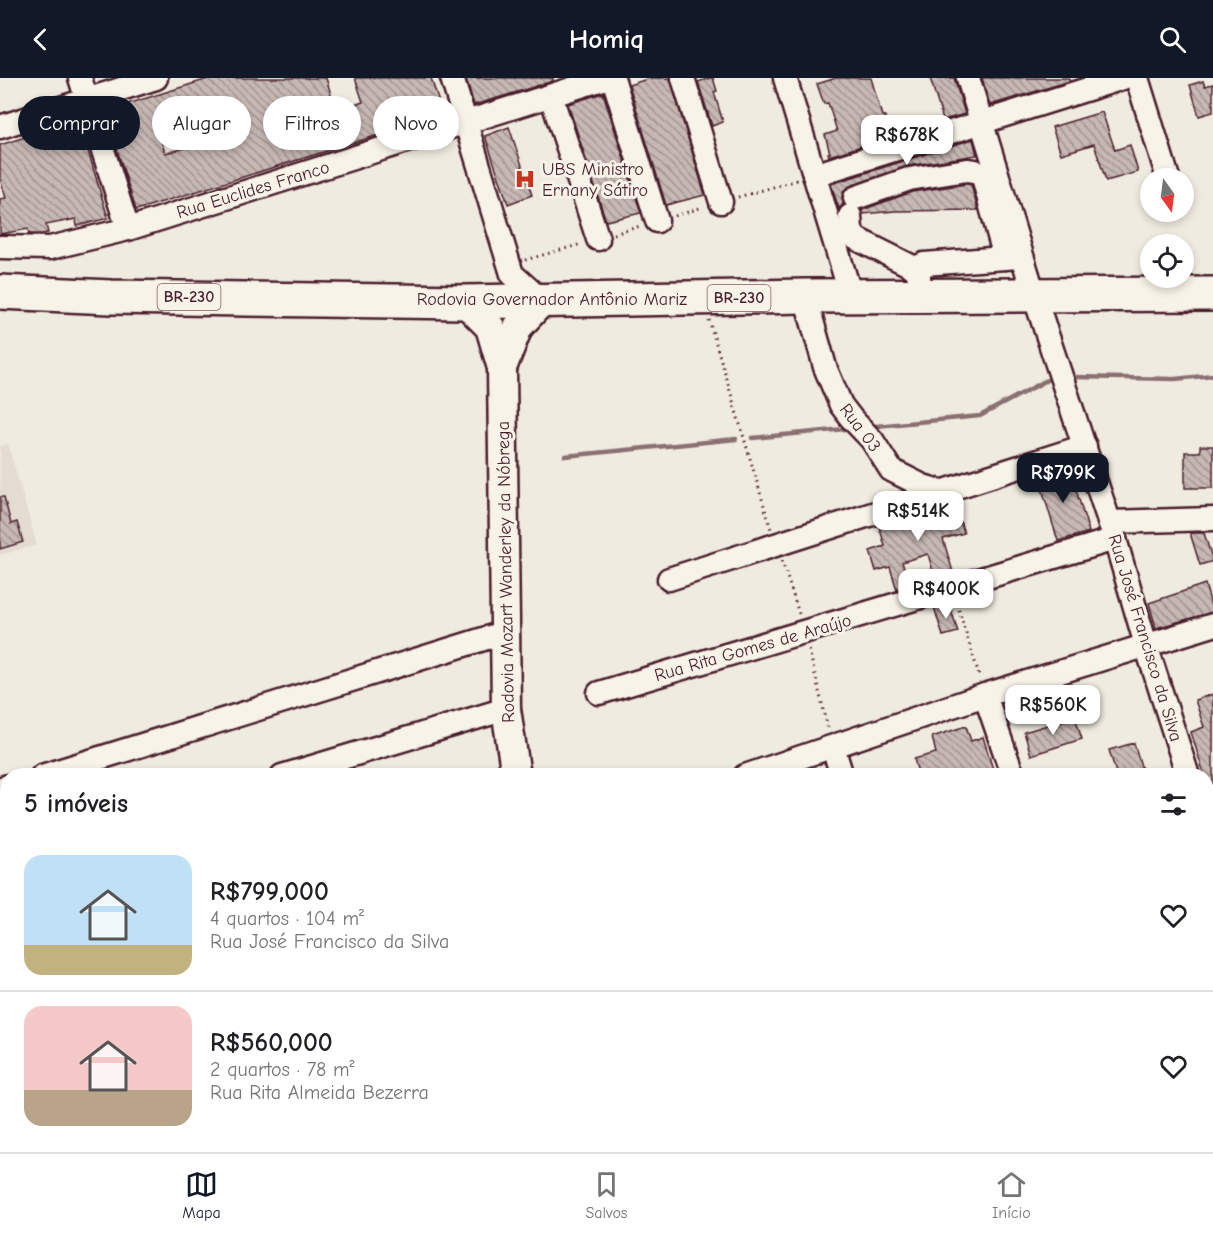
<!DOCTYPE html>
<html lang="pt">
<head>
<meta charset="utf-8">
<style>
	:root { --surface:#fff; --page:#f2f2f2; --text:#202124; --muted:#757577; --line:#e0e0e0; --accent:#111827 }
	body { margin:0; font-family:"Comic Neue",sans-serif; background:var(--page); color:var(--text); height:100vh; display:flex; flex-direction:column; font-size:22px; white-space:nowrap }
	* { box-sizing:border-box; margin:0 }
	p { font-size:20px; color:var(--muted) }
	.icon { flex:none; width:33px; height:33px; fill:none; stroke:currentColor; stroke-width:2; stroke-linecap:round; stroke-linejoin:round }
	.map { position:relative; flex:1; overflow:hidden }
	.side { position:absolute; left:0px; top:690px; width:1214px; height:384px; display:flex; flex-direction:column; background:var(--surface); border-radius:24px 24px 0 0; box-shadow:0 3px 9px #0003 }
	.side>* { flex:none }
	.banner { position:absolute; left:18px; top:18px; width:600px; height:54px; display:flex; gap:12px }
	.needle { width:39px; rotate:166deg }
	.buttons { position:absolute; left:1140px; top:90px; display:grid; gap:12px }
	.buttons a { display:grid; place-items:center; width:54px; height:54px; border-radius:50%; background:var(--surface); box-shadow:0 3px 9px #0003; font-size:30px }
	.price { position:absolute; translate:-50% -51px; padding:0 14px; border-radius:12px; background:#fff; color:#222; font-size:20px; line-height:39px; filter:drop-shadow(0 2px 3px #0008) }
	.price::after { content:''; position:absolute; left:50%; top:36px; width:18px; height:14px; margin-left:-9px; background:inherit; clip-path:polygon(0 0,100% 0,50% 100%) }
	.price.current { background:var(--accent); color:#fff }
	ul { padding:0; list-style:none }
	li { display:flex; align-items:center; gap:18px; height:150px; padding:0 24px }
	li+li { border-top:2px solid var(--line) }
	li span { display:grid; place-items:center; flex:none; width:168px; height:120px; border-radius:18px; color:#555 }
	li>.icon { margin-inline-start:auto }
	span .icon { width:72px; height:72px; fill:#fffc; stroke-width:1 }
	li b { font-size:26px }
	h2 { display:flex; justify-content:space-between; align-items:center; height:72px; padding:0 24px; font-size:26px }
	.tag { padding:0 21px; border-radius:27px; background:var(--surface); box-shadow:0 3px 9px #0003; font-size:21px; line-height:54px }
	.tag.current { background:var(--accent); color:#fff }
	header { display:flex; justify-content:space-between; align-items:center; height:78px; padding:0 24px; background:var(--accent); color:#fff; font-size:27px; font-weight:700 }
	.dock { display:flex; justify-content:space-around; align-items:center; height:84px; border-top:2px solid var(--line); background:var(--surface); font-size:16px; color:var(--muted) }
	.dock a { display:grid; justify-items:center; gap:3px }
	.dock .current { color:var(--accent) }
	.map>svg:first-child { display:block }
	.built { fill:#e3dcd2 }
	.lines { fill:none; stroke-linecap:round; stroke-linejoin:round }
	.stream { stroke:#8b6f72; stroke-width:4.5 }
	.building { fill:url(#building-back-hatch); stroke:#4a1f2b; stroke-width:1.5; fill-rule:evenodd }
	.minor-casing { stroke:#4a1f2b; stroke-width:27 }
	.major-casing { stroke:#4a1f2b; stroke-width:33 }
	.highway-casing { stroke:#4a1f2b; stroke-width:38 }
	.path { stroke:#4a1f2b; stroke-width:3; stroke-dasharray:1.5 4.5; stroke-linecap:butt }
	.minor { stroke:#f7f3e8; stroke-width:22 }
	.major { stroke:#f7f3e8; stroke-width:28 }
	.highway { stroke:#f7f3e8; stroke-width:33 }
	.labels { text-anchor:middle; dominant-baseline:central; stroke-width:6; stroke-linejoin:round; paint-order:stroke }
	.shield { fill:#f7f3e8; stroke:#7e5f64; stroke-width:1.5 }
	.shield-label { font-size:16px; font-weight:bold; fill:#4a1f2b }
	.poi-label { font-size:18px; fill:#4a1f2b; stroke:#f7f3e8; text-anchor:start }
	.street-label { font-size:18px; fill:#4a1f2b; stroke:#f7f3e8 }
</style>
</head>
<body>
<header><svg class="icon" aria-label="back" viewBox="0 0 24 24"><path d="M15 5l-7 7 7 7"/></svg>Homiq<svg class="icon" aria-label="search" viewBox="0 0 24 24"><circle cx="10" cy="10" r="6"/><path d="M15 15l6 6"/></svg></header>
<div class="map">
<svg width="1213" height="1074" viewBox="0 0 1213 1074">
	<defs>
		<pattern id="building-back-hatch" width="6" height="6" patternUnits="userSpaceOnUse" patternTransform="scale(1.5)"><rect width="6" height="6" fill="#c6b8b3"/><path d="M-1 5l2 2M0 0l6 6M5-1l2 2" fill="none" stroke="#a39592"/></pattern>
	</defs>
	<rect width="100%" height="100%" fill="#f0ebe0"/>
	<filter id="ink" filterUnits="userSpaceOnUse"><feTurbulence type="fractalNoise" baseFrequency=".0167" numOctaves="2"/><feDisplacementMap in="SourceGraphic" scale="12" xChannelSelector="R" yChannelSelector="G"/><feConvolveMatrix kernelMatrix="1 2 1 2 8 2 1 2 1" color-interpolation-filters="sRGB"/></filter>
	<g filter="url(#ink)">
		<polygon class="built" points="8,366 37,467 0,477 0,368"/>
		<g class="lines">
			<g class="stream">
				<polyline points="1073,299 1175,301 1213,297"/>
				<polyline points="876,348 980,338 1047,302"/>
				<polyline points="752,360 845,351"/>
				<polyline points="565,378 736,361"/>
			</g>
		</g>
		<g class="building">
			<path d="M 211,0 L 326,0 L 336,33 L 363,24 L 355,0 L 431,0 L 443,37 L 136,132 L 105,33 ZM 192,41 L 193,44 L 202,41 L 210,64 L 165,75 L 158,52 Z"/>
			<polygon points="466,0 553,0 553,3 474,27"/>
			<polygon points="650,0 670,0 705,117 666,127 629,7"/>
			<polygon points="710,0 713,0 717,13 714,14 723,44 712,48 698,4"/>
			<polygon points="836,0 871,0 882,38 885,38 891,59 829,78 828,75 830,75 825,57 837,53 828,25 824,26 817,6"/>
			<polygon points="930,0 954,0 965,36 943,42"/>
			<polygon points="982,0 1069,0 1070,3 990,27"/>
			<polygon points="1203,3 1205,8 1213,6 1213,34 1199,38 1190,7"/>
			<polygon points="603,15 641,135 606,143 568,26"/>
			<polygon points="1102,34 1115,72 1130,67 1138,94 1106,103 1094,66 1061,76 1052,49"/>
			<polygon points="78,39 108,140 77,148 76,141 46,147 48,155 42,156 29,156 28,151 0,156 0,121 6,120 0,101 0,67 66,46 65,43"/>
			<polygon points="509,49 532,117 508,126 485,58"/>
			<polygon points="973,61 977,77 907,88 850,108 844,112 842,118 843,126 839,131 831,106"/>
			<polygon points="967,106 971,107 978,132 895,133 863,136 862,132 912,114"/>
			<polygon points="1200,368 1213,368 1213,410 1185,410 1185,374 1200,374"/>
			<polygon points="1069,389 1089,454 1058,463 1038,398"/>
			<polygon points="0,419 4,419 11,446 17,444 23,464 0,471"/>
			<polygon points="954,424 964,455 943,461 953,494 935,500 928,476 902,484 910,508 897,512 890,489 876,493 870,473 885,468 879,448"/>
			<polygon points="1190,455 1204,455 1213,483 1200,487"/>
			<polygon points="1205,506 1213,534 1156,550 1149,525"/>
			<polygon points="949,525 958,554 943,558 934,529"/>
			<polygon points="1213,616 1213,708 1208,709 1191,654 1204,649 1195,622"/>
			<polygon points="1075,639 1082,661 1031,677 1024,654"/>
			<polygon points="966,648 971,663 983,659 995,698 919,698 914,681 936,675 932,659"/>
			<polygon points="1134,665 1144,698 1117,698 1109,672"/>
		</g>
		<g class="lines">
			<g class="minor-casing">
				<g id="minor">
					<polyline points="80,0 128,151"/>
					<polyline points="452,0 512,196 542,223"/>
					<polyline points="613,0 657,143"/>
					<polyline points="683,0 721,124"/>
					<polyline points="785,0 851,218"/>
					<polyline points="968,0 1034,217 1115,461 1146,567 1188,698"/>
					<polyline points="1137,0 1168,100"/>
					<polyline points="551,18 598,161"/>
					<polyline points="0,49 156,0"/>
					<polyline points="814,97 1123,0"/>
					<polyline points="855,120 909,101 967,92 975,93 983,99 1005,180"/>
					<polyline points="850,138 851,152 855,160 915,190 919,198 920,218"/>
					<polyline points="0,169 50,170 128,151 606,0"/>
					<polyline points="915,190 924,186 1018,179"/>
					<polyline points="805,218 825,289 841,327 851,340 872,362 891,392 923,408 943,414"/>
					<polyline points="1109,444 1213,441"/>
					<polyline points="669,501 1085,368"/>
					<polyline points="599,615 1115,461"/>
					<polyline points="985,617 1013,698"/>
					<polyline points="833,669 842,698"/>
					<polyline points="42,698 506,554"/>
					<polyline points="282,698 506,631"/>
					<polyline points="745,698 985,617 1213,547"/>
					<polyline points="0,711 8,708"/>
					<polyline points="1206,724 1213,721"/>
					<polyline points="1206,755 1213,779"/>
					<polyline points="0,781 8,779"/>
					<polyline points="0,826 8,853"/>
					<polyline points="1206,897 1213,895"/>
					<polyline points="956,1066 959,1074"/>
					<polyline points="1132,1066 1134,1074"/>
					<polyline points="1188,1074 1213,1066"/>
				</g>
			</g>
			<g class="major-casing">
				<g id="major">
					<polyline points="465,224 490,249 502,290 506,631 516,698"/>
					<polyline points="502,290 518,249 542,223"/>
					<polyline points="714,1066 717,1074"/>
				</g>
			</g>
			<g class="highway-casing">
				<polyline id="highway" points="0,214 111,219 465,224 805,218 1213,216"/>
			</g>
			<g class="path">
				<polyline points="738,119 798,102"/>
				<polyline points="675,138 703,129"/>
				<polyline points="614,156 640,148"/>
				<polyline points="525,182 582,166"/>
				<polyline points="709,242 771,451"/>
				<polyline points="782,483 799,536"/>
				<polyline points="957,526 980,600"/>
				<polyline points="809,572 828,650"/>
				<polyline points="0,893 8,891"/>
				<polyline points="176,1074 187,1066"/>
			</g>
			<use href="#minor" class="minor"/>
			<use href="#major" class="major"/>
			<use href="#highway" class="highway"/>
		</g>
	</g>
	<defs>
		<g id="hospital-bare" transform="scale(1.62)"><path d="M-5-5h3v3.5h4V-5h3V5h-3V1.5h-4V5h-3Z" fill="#c8321e" stroke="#f7f3e8" stroke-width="2.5" paint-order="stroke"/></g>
	</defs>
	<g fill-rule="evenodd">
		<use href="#hospital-bare" x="525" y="101"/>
	</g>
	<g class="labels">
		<g class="shield">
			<rect x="157.5" y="206" width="63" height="26" rx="4.5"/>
			<rect x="707.5" y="207" width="63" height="26" rx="4.5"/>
		</g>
		<g class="shield-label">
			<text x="189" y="219">BR-230</text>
			<text x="739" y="220">BR-230</text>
		</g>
		<g class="poi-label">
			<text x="542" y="91">UBS Ministro<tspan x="542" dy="21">Ernany Sátiro</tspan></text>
		</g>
		<g class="street-label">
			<text transform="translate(253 112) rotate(-17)">Rua Euclides Franco</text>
			<text x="552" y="221">Rodovia Governador Antônio Mariz</text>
			<text transform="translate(860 350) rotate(53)">Rua 03</text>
			<text transform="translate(506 494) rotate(-91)">Rodovia Mozart Wanderley da Nóbrega</text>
			<text transform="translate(1145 560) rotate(73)">Rua José Francisco da Silva</text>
			<text transform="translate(753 570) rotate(-16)">Rua Rita Gomes de Araújo</text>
		</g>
	</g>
</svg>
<div class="buttons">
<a><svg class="needle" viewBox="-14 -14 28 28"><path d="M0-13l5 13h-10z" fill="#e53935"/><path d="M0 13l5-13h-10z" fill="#757577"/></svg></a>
<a><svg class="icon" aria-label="locate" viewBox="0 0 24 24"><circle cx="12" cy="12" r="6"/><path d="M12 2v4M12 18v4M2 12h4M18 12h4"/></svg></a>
</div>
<b class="price" style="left:907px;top:88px">R$678K</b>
<b class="price current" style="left:1063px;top:426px">R$799K</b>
<b class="price" style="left:918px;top:464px">R$514K</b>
<b class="price" style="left:946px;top:542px">R$400K</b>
<b class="price" style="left:1053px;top:658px">R$560K</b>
<div class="banner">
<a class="tag current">Comprar</a>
<a class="tag">Alugar</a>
<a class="tag">Filtros</a>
<a class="tag">Novo</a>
</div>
<section class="side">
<h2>5 imóveis<svg class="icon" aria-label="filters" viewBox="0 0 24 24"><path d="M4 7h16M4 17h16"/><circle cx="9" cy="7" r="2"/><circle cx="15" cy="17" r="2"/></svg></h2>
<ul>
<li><span style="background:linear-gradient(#bfe0f5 75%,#c2b280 0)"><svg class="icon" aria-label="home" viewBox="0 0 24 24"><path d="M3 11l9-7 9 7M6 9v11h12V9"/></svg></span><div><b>R$799,000</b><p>4 quartos · 104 m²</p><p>Rua José Francisco da Silva</p></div><svg class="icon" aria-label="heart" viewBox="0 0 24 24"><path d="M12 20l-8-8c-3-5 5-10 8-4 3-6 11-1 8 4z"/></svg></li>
<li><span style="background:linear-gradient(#f6c9c9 70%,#b9a48a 0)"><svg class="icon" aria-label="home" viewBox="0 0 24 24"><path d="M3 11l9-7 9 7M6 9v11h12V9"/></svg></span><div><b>R$560,000</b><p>2 quartos · 78 m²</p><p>Rua Rita Almeida Bezerra</p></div><svg class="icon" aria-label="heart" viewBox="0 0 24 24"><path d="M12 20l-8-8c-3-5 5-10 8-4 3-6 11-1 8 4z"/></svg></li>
</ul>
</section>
</div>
<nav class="dock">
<a class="current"><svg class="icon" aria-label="map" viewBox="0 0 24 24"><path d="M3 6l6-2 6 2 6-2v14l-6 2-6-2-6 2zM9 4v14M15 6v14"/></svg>Mapa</a>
<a><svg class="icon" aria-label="saved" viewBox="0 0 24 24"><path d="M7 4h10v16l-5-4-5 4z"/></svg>Salvos</a>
<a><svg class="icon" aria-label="home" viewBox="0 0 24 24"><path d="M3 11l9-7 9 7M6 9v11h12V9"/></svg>Início</a>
</nav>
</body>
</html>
